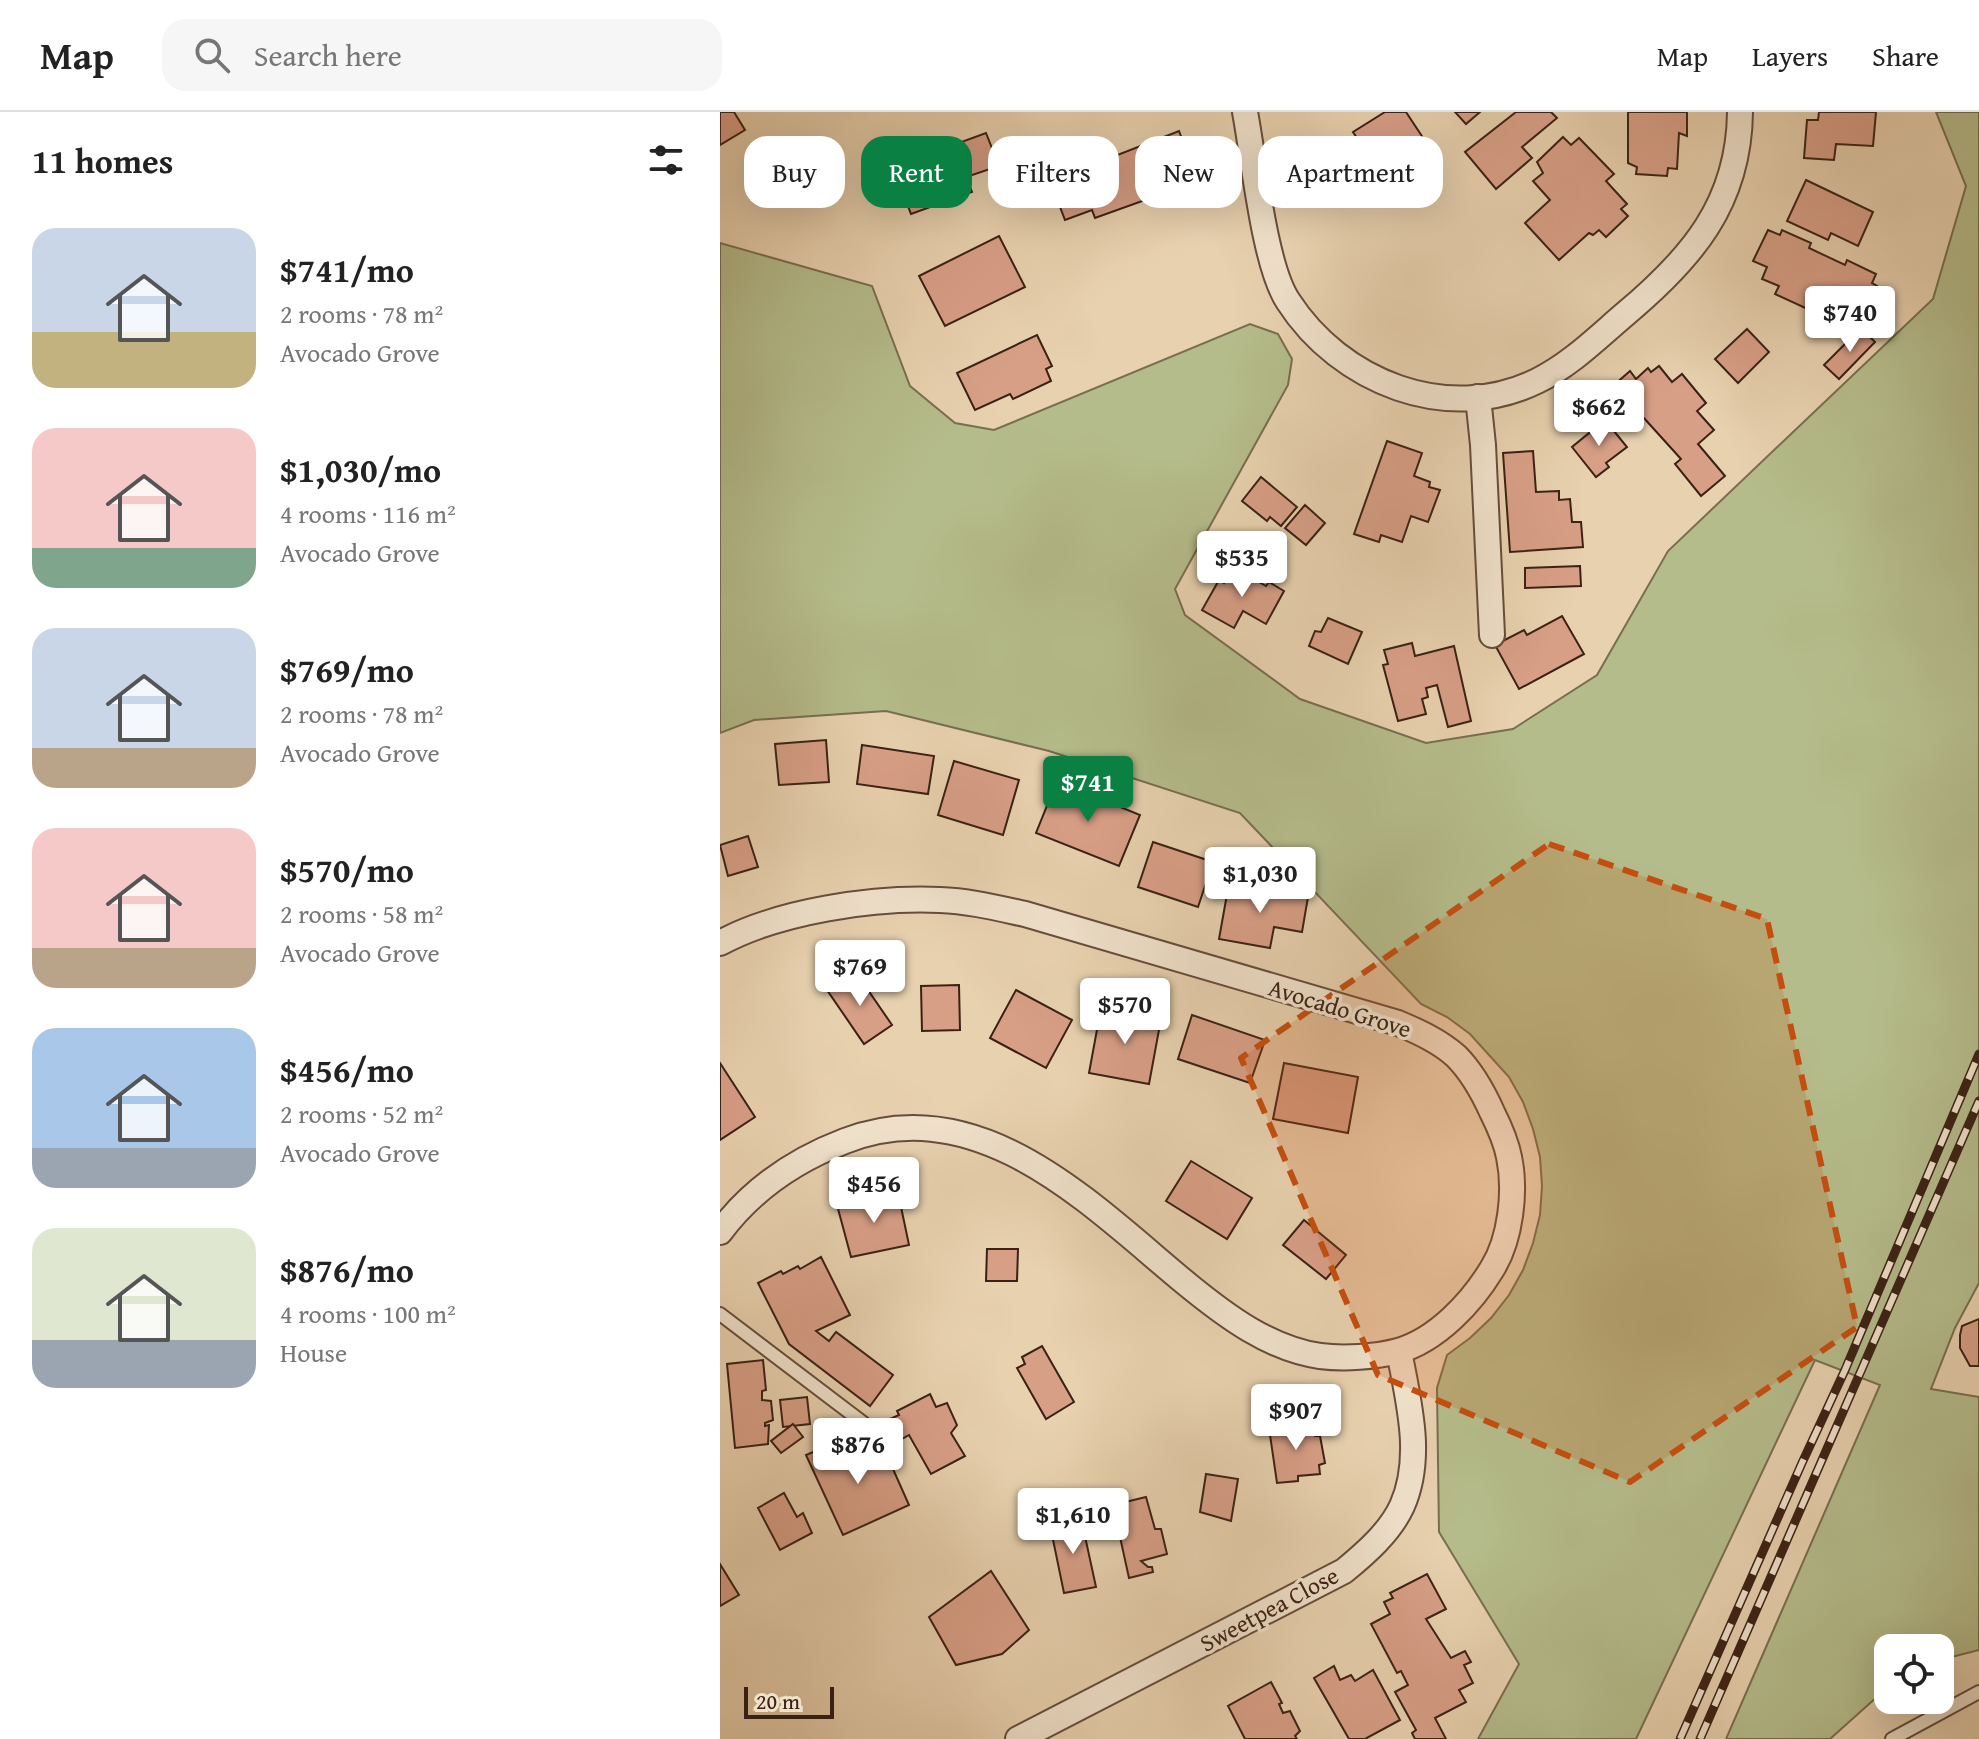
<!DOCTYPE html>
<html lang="en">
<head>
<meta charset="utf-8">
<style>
	:root { --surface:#fff; --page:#f6f6f6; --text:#222; --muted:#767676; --line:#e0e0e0; --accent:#0b8043 }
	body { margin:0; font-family:"Gentium Book Plus",serif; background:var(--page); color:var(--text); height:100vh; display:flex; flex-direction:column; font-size:30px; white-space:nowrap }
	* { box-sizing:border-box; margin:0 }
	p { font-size:26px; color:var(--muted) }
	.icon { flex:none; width:44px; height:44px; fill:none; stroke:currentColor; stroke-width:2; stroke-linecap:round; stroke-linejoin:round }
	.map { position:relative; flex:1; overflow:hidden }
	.details { display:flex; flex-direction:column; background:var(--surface); width:720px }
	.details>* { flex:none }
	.top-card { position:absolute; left:24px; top:24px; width:760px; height:72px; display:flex; gap:16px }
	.controls { position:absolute; left:1154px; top:1522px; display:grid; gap:16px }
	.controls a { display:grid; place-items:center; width:80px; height:80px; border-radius:16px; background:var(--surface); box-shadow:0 8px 32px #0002; font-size:40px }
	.scale { position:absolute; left:24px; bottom:20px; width:90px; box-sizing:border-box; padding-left:8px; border:4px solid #3b2114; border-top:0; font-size:22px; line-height:28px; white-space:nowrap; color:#3b2114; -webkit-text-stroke:6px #f0e1cb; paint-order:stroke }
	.price { position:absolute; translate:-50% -68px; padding:0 18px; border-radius:8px; background:#fff; color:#222; font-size:26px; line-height:52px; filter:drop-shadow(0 2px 4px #0008) }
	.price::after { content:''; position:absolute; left:50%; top:48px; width:24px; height:18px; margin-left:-12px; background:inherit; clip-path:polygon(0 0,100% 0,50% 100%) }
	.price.current { background:var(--accent); color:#fff }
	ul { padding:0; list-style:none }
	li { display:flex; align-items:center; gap:24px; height:200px; padding:0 32px }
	li span { display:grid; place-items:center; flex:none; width:224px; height:160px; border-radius:24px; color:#555 }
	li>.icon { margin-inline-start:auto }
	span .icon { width:96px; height:96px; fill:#fffc; stroke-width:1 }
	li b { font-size:34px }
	h2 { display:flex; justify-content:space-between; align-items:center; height:96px; padding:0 32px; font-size:34px }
	.pill { padding:0 28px; border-radius:24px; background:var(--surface); box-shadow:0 8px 32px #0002; font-size:28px; line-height:72px }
	.pill.current { background:var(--accent); color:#fff }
	header { display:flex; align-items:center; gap:48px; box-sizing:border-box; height:112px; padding:0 40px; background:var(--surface); border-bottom:2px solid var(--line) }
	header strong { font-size:38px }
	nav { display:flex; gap:44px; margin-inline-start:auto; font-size:28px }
	.search { width:560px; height:72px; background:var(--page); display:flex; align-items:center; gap:20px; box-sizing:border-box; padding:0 28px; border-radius:24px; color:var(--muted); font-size:30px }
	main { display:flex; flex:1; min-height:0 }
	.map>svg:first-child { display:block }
	.green { fill:#b5bc8b; stroke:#786e50; stroke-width:2 }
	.building { fill:#d89f87; stroke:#3b2114; stroke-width:2 }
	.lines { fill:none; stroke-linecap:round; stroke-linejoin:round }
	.lane-casing { stroke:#664d3b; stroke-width:16 }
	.street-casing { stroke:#664d3b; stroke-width:28 }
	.lane { stroke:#f0e1cb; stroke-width:12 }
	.street { stroke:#f0e1cb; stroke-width:24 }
	.rail-casing { stroke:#3b2114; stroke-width:9 }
	.rail { stroke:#f0e1cb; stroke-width:6; stroke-dasharray:18; stroke-linecap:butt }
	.marked { fill:#c54e0e; fill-opacity:0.2; stroke:#c54e0e; stroke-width:6; stroke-dasharray:16 10; stroke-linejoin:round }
	.labels { text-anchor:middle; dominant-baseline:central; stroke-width:7; stroke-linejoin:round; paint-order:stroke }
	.street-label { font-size:24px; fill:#3b2114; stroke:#f0e1cb }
</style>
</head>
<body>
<header>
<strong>Map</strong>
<div class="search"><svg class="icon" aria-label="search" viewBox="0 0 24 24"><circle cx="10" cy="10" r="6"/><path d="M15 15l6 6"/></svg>Search here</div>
<nav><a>Map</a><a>Layers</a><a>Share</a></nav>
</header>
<main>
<section class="details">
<h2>11 homes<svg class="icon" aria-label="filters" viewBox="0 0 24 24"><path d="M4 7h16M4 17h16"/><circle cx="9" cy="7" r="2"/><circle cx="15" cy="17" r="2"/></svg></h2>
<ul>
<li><span style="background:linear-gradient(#c9d6e8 65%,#c2b280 0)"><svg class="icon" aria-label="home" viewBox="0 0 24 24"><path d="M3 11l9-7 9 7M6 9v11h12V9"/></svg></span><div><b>$741/mo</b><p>2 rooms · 78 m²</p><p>Avocado Grove</p></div></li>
<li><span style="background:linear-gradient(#f6c9c9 75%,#7fa58c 0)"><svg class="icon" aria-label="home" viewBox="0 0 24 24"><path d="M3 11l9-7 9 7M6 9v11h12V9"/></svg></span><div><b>$1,030/mo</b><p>4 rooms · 116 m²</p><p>Avocado Grove</p></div></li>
<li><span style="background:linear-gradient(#c9d6e8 75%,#b9a48a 0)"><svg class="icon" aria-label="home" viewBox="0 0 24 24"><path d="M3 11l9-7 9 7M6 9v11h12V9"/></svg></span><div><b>$769/mo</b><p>2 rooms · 78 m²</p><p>Avocado Grove</p></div></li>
<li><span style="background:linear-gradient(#f6c9c9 75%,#b9a48a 0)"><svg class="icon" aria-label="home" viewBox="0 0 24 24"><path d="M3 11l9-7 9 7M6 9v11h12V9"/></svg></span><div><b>$570/mo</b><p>2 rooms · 58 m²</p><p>Avocado Grove</p></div></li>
<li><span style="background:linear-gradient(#a9c7e8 75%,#9aa5b1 0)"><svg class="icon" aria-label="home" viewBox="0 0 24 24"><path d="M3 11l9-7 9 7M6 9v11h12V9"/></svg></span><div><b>$456/mo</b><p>2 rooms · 52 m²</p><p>Avocado Grove</p></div></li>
<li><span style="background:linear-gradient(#dfe7d0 70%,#9aa5b1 0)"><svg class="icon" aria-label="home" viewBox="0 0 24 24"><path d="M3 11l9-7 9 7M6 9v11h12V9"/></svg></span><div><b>$876/mo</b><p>4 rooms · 100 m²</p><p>House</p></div></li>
</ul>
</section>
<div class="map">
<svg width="1259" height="1627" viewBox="0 0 1259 1627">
	<rect width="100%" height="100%" fill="#e8d1af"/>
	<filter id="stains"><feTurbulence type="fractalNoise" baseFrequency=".0025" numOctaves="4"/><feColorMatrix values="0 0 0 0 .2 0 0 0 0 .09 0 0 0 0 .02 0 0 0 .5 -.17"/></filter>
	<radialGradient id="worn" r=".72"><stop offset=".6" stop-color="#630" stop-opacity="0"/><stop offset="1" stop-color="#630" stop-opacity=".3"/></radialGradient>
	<polygon class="green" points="1216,0 1259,0 1259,1171 1235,1216 1211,1277 1259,1285 1259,1538 1220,1548 1220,1536 1168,1536 1168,1578 1158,1584 1110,1627 1006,1627 1160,1273 1095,1248 916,1627 758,1627 799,1552 719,1420 717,1276 727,1243 750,1226 771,1206 789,1183 803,1158 813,1131 820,1103 822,1074 820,1045 813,1017 803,990 789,965 750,922 727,905 701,892 520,701 329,639 166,599 34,608 0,621 0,131 152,174 190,274 235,311 274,318 530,212 558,222 572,247 568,273 455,477 465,503 580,587 706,631 793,617 877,563 948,439 1213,187 1246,74"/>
	<g class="building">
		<polygon points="0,0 14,0 25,18 0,33"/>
		<polygon points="665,0 686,0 713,41 671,68 654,41 649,44 633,20"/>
		<polygon points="735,0 760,0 746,12"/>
		<polygon points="796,0 831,0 837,6 802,35 812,46 776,77 745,40"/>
		<polygon points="908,0 967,0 967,24 959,21 957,57 948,56 947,64 916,62 917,55 908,51"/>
		<polygon points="1099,0 1156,0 1153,34 1116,32 1114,48 1084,46 1087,8 1098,8"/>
		<polygon points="459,19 474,58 468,60 471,68 458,73 460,78 437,87 436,84 375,106 372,98 345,108 332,74 389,52 387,47"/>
		<polygon points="266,21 279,54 246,65 252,80 191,102 173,55"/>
		<polygon points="843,25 851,33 859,26 894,62 886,69 907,92 901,97 908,104 886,125 879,118 873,123 869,121 839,148 805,111 830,88 813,69 823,61 817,50"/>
		<polygon points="1086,68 1153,100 1138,134 1111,121 1108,128 1067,109"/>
		<polygon points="1048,118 1060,123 1062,118 1091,131 1089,136 1125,153 1127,148 1156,162 1152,171 1157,174 1146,199 1142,198 1133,218 1055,182 1059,174 1042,167 1047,155 1033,149"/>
		<polygon points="279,124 305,175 225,214 199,164"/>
		<polygon points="1141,216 1155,230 1119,267 1104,253"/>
		<polygon points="1027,217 1049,240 1018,271 995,247"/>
		<polygon points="317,223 332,254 326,257 331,269 293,287 290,282 255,298 237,261"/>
		<polygon points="939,254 952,270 962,262 986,291 977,299 994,318 978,332 1005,364 981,384 955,352 961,347 894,273 910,259 916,267 928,256 931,260"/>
		<polygon points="885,308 907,335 886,351 889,355 876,365 852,335"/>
		<polygon points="667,329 702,341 694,364 710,370 709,375 720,378 708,410 691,404 682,430 661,423 659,430 634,422"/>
		<polygon points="813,339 816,380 839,379 839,388 850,387 852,410 861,410 863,435 790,440 783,341"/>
		<polygon points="541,365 577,395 561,414 550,405 547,409 522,389"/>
		<polygon points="585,393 605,411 586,433 565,416"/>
		<polygon points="860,454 861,474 805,476 805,456"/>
		<polygon points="513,455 546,474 549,470 564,479 546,512 523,499 514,516 482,498 499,468 504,471"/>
		<polygon points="842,504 864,542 799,577 775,533 804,518 807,523"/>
		<polygon points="608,506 642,520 628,552 589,534 595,519 601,520"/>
		<polygon points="692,531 695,544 734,534 751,609 728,615 717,573 706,576 708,585 702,587 706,602 678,609 663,553 668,552 664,538"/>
		<polygon points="106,628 109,670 59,673 55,632"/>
		<polygon points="142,633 214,644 208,682 137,672"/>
		<polygon points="234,649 299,668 283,723 218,703"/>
		<polygon points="337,669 420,703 399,754 316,721"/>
		<polygon points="28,724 38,755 8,764 0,733"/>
		<polygon points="433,730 493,750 478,795 418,775"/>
		<polygon points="509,771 588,785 582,820 554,815 550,836 499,827"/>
		<polygon points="135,859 172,913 144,932 107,878"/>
		<polygon points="239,873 240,918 202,919 201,874"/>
		<polygon points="296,878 352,908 326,956 270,926"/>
		<polygon points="381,896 441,907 429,972 369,961"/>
		<polygon points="472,903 545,928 530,971 458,947"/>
		<polygon points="0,951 35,1005 0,1028"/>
		<polygon points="564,951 638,965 628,1021 553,1007"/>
		<polygon points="471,1049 532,1086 507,1127 446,1089"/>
		<polygon points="182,1080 184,1090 180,1090 189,1133 131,1145 117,1093 139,1088 140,1092 156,1089 155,1086"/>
		<polygon points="584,1108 626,1143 606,1167 563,1133"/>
		<polygon points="267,1137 298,1137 297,1169 266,1169"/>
		<polygon points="101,1145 130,1203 96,1219 109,1229 116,1220 173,1263 150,1294 69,1232 38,1171 61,1159 63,1162 78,1154 80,1157"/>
		<polygon points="1259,1207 1259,1254 1250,1254 1240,1236 1240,1223 1242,1214"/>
		<polygon points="322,1234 354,1290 326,1307 297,1256 305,1252 302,1245"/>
		<polygon points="43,1248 46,1278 42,1279 42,1288 51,1289 53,1308 45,1311 45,1314 49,1313 48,1332 15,1336 7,1252"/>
		<polygon points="210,1282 216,1295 227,1291 237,1313 231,1321 245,1344 211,1362 189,1323 180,1328 170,1307 179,1303 177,1299"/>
		<polygon points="87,1285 90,1312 63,1315 60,1288"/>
		<polygon points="592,1310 595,1324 600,1324 605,1351 599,1353 600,1362 578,1364 578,1369 557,1371 549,1316"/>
		<polygon points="73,1312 83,1325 61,1341 51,1329"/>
		<polygon points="161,1330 189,1393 123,1423 86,1343 114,1331 124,1353 138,1347 136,1341"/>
		<polygon points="486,1362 518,1367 511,1409 480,1400"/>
		<polygon points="64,1381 77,1405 83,1401 92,1421 60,1438 38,1396"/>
		<polygon points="426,1385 435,1417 441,1417 447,1442 421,1449 428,1455 432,1455 433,1460 409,1466 393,1393"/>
		<polygon points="361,1406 376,1475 344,1481 330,1413"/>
		<polygon points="0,1452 19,1483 0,1494"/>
		<polygon points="271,1459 309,1518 282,1542 236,1553 209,1505"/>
		<polygon points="707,1462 726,1497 706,1507 731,1546 745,1539 751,1550 744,1553 753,1571 739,1578 746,1590 715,1606 726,1627 695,1627 692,1621 696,1618 675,1580 688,1573 681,1559 677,1561 651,1512 670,1502 664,1490 673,1486 670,1481"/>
		<polygon points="614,1554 620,1568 631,1563 635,1569 653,1558 680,1608 645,1627 629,1627 594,1566"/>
		<polygon points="551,1570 562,1591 559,1592 563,1601 570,1599 580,1619 575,1624 577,1627 525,1627 508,1594"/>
	</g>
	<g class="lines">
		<g class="lane-casing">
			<g id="lane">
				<polyline points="0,1202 146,1313"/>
				<polyline points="1172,1627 1259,1580"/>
			</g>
		</g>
		<g class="street-casing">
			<g id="street">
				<path d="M 525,0 C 534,47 544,153 568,189 C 620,270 727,313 817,269 C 850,253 877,226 904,203 C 971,147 1019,92 1020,0"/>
				<polyline points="758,285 763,333 772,523"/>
				<path d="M 0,831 C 59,799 154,785 220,788 C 249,789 277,796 305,802 L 678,911 C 699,920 719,929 736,944 C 751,959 763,980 772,1000 C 779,1014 786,1029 789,1045 C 796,1078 791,1127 772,1157 C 752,1190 717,1228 678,1239 C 655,1245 624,1247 600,1244 C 550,1237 506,1204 468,1173 C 373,1095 261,976 125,1029 C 75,1048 33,1076 0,1120"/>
				<path d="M 298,1627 L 624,1459 C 646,1441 670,1420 682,1394 C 704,1345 688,1288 679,1239"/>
			</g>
		</g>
		<use href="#lane" class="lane"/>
		<use href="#street" class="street"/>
		<g class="rail-casing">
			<g id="rail">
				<polyline points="960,1627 1082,1351 1125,1258 1259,942"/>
				<polyline points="980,1627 1259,989"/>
			</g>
		</g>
		<use href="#rail" class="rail"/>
	</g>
	<path class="marked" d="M 829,732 L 1047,807 L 1137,1215 L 910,1370 L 658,1263 L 521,946 Z"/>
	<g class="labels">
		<g class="street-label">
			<text transform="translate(620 896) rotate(17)">Avocado Grove</text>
			<text transform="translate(549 1497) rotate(-28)">Sweetpea Close</text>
		</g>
	</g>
	<rect width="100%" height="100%" filter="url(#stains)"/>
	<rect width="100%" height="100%" fill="url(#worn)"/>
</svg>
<div class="controls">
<a><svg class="icon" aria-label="locate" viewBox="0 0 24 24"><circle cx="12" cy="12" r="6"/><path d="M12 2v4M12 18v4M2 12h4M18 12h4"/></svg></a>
</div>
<div class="scale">20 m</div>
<b class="price" style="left:1130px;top:242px">$740</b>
<b class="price" style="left:879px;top:336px">$662</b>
<b class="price" style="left:522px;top:487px">$535</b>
<b class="price current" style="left:368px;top:712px">$741</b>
<b class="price" style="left:540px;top:803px">$1,030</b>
<b class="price" style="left:140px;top:896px">$769</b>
<b class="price" style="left:405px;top:934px">$570</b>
<b class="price" style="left:154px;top:1113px">$456</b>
<b class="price" style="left:576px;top:1340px">$907</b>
<b class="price" style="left:138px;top:1374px">$876</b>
<b class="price" style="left:353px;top:1444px">$1,610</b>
<div class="top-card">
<a class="pill">Buy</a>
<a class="pill current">Rent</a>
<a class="pill">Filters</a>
<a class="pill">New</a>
<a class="pill">Apartment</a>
</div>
</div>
</main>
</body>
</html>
